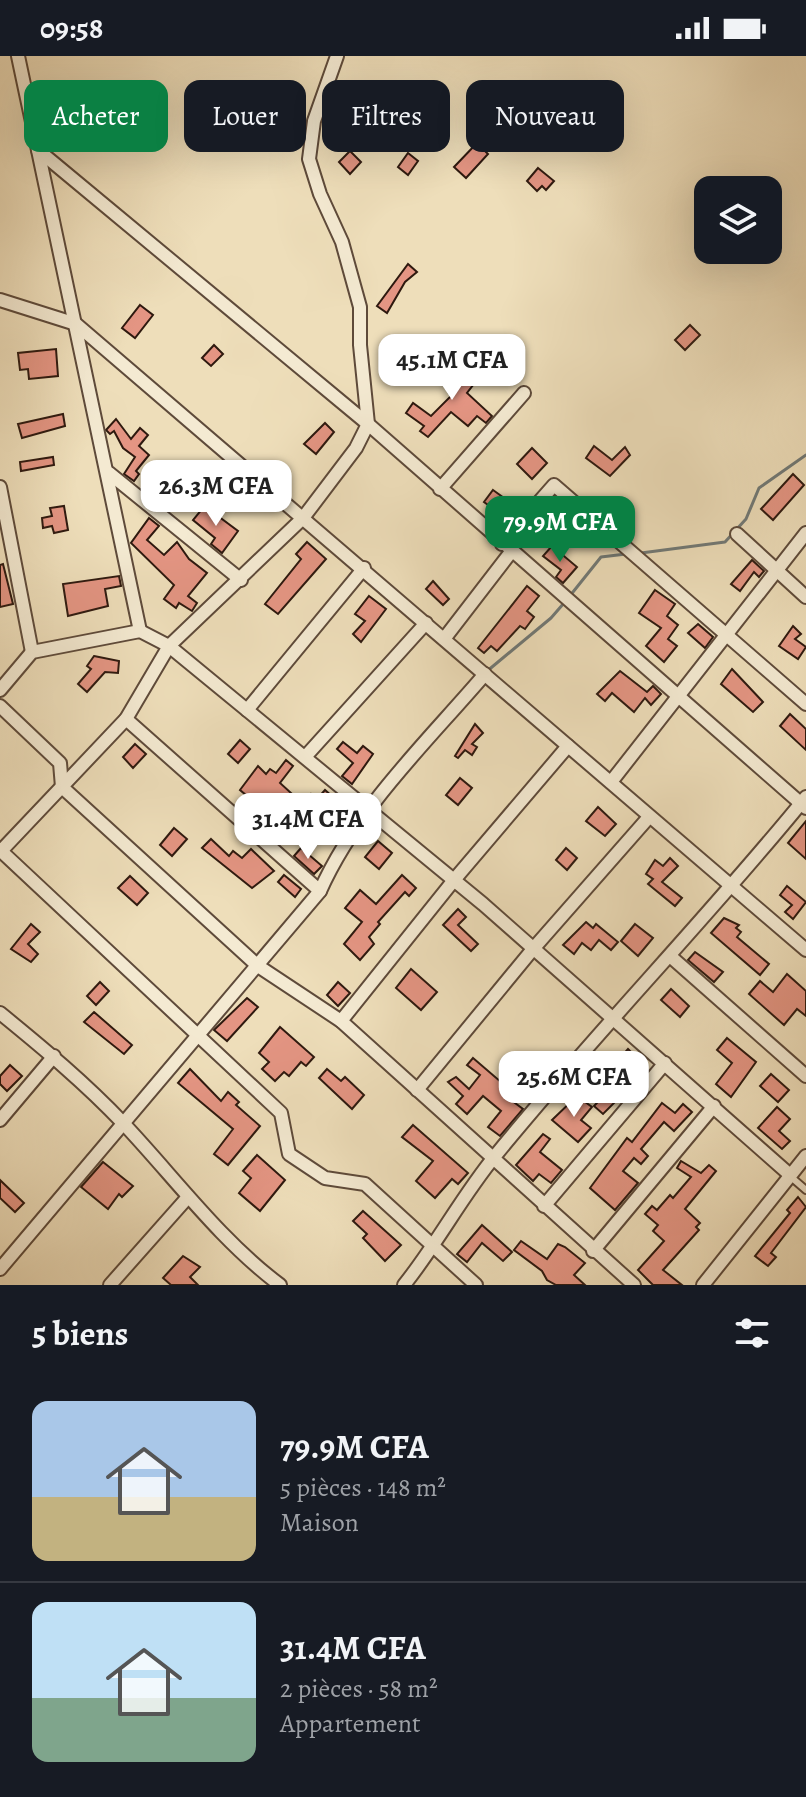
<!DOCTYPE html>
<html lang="fr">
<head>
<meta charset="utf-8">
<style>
	:root { --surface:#171b24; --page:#20242c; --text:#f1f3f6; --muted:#9ea1a6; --line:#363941; --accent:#0b8043 }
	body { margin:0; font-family:Alegreya,serif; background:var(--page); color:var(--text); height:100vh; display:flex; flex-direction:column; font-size:30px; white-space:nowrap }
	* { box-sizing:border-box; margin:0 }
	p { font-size:26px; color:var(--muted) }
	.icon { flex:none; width:44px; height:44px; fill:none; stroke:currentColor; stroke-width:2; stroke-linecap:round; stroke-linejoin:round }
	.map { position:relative; height:1229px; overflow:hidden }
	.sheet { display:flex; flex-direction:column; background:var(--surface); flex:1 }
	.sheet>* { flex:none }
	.hud { position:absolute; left:24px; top:24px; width:758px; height:72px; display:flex; gap:16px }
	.buttons { position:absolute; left:694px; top:120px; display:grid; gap:16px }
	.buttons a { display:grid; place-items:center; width:88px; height:88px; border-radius:16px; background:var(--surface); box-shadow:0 8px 32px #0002; font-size:40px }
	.price { position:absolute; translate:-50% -68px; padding:0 18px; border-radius:16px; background:#fff; color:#222; font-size:26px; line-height:52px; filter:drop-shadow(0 2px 4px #0008) }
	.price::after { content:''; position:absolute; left:50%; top:48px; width:24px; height:18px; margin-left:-12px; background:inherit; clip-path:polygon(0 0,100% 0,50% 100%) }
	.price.current { background:var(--accent); color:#fff }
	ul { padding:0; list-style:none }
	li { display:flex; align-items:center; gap:24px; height:200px; padding:0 32px }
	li+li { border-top:2px solid var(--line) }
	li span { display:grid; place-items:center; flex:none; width:224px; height:160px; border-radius:16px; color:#555 }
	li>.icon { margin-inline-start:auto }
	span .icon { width:96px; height:96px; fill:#fffc; stroke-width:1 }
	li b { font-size:34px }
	h2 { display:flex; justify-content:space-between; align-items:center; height:96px; padding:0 32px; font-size:34px }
	.pill { padding:0 28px; border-radius:16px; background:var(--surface); box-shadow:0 8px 32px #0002; font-size:28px; line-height:72px }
	.pill.current { background:var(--accent); color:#fff }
	.status { display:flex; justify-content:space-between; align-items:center; height:56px; padding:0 40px; background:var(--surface); direction:ltr }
	.status svg { height:22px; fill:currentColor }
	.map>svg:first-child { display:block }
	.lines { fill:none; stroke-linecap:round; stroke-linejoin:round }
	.stream { stroke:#717976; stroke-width:3 }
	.building { fill:#e49583; stroke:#2e190f; stroke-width:2 }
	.lane-casing { stroke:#5e4a3a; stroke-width:10 }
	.street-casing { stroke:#5e4a3a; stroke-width:16 }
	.lane { stroke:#f4ead2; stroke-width:6 }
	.street { stroke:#f4ead2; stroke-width:12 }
</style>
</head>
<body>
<div class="status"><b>09:58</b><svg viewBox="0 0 49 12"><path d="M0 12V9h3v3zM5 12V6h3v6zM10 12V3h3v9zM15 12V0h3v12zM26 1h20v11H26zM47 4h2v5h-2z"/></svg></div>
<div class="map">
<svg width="806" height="1229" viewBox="0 0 806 1229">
	<rect width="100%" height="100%" fill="#eedeba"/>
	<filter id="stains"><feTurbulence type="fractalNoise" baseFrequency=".0025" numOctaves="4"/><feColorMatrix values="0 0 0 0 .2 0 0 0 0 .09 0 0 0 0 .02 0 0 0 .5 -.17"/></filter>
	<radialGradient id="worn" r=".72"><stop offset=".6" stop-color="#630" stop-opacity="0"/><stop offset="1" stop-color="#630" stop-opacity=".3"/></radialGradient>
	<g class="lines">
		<g class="stream">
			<polyline points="641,497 725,486 746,463 759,432 806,399"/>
			<polyline points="569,541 601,501 626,498"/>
			<polyline points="486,616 551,562 564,547"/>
		</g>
	</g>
	<g class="building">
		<polygon points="578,64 589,73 579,85 569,76"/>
		<polygon points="477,87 488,98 466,122 454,111"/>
		<polygon points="350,95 361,106 350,118 339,106"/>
		<polygon points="408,97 418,105 408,119 398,111"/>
		<polygon points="538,112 554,125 546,134 542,130 537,135 527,125"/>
		<polygon points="408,208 417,216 405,226 387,257 377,250"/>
		<polygon points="140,249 153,259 135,282 122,272"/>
		<polygon points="690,269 700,279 685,294 675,284"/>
		<polygon points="214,289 223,298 211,310 202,302"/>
		<polygon points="56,293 58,320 29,323 28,313 20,314 18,297"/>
		<polygon points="450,303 477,324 467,337 492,360 486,367 477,360 468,370 451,356 428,381 420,375 424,370 406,357 413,347 431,360 452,339 449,337 455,330 437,319"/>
		<polygon points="63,358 65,370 22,382 18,368"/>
		<polygon points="116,363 131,383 140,372 148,379 139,390 149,399 136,415 139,418 134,425 124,418 135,401 123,392 114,375 110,378 106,374"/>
		<polygon points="325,367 334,376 316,398 304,388"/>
		<polygon points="594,390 612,404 625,391 630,399 610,420 586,402"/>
		<polygon points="532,392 547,407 532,423 517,408"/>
		<polygon points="53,401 54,409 21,415 20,406"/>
		<polygon points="793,418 804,429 773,464 761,453"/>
		<polygon points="493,434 504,442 495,454 484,446"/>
		<polygon points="207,447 217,455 214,457 238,475 222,497 211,488 215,482 193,464"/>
		<polygon points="64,450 68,474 54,477 52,470 43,472 42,462 52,460 50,452"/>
		<polygon points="149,462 159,470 147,484 164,499 177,486 189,503 207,517 188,540 197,547 192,555 179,547 176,552 164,543 174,529 131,487"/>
		<polygon points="307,486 326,503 278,558 265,548 301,503 296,498"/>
		<polygon points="552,490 577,511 563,527 556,521 561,514 543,500"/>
		<polygon points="752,504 764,515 759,521 754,516 740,535 731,528"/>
		<polygon points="3,508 13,548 0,551 0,509"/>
		<polygon points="119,520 121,530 105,533 108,550 68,560 63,528"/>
		<polygon points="433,525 449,543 443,549 426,533"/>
		<polygon points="527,530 539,540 527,555 534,561 525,573 520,570 497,595 491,590 484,597 478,592"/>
		<polygon points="655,534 675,548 667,560 678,569 668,583 677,590 664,606 646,590 661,572 639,557"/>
		<polygon points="369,540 386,553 361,586 353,578 365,565 355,558"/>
		<polygon points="698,568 713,581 705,592 688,577"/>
		<polygon points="793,570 801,578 795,583 806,591 798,603 779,590"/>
		<polygon points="94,600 119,605 118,617 105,616 87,636 78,628 91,613 87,610"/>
		<polygon points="732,613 763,646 753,656 721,628"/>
		<polygon points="620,615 647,636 653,630 661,638 651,649 645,642 634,656 612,637 605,645 597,638"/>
		<polygon points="790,658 806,673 806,694 780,670"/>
		<polygon points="475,668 483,677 472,688 477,691 472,699 465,694 458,702 455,700"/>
		<polygon points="240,684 250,693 238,707 228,698"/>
		<polygon points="343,686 357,697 363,690 373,698 352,728 342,720 353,707 337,693"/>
		<polygon points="135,688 146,698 133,712 123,701"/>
		<polygon points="286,704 293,710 280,727 303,748 311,738 317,743 325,734 335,743 305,783 293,771 289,775 240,734 258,710 266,718 270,713 276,717"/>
		<polygon points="460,722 472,732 458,749 446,739"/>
		<polygon points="598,751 616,768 605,780 586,765"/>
		<polygon points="806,765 806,803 788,787"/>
		<polygon points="174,772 187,783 172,800 160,789"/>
		<polygon points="211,783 229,800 233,795 242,802 251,793 274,815 252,832 202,792"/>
		<polygon points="378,785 392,797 379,813 365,801"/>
		<polygon points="301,792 322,810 314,818 294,800"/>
		<polygon points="566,792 577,802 567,814 556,804"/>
		<polygon points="670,802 678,810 662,826 682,842 675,850 648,828 653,823 646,818 655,804 663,810"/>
		<polygon points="284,819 301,833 295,841 278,826"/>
		<polygon points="402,819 416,832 409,840 405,836 378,866 380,868 369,881 374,888 360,904 344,888 362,866 345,852 360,834 376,848"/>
		<polygon points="130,820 148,837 137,849 118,832"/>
		<polygon points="787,830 806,846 793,863 785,856 792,849 780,839"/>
		<polygon points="458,853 466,861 458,869 478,888 471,895 443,869"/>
		<polygon points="724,862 739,869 736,872 741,876 737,881 769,908 760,919 711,877"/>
		<polygon points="586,866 593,872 596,868 618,886 611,894 599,884 591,894 582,887 574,898 563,889"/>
		<polygon points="31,868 40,876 28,888 38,898 31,906 11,893"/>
		<polygon points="635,868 653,882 638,900 621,885"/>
		<polygon points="695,896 723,916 714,926 688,904"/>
		<polygon points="411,913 437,936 421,954 396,932"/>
		<polygon points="787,918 806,935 806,960 797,953 784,969 749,938 760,925 773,936"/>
		<polygon points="100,926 109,935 96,949 87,940"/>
		<polygon points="338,926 350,937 338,950 327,939"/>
		<polygon points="671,933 689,950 680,961 661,944"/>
		<polygon points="247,942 258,951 227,985 214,974"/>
		<polygon points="94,956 132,989 124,998 84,966"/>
		<polygon points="280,971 314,1001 306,1010 301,1006 289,1020 284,1016 275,1025 262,1013 269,1006 259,997"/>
		<polygon points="727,982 756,1006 731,1041 716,1028 732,1007 717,994"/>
		<polygon points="628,993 635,1000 623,1015 635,1026 603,1058 594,1050 617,1026 607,1017"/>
		<polygon points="473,1002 515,1038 511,1044 523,1053 500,1080 488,1071 501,1055 483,1040 467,1058 456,1048 463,1040 448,1026 456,1021 469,1033 480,1019 467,1009"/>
		<polygon points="10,1009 22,1020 7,1035 0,1028 0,1020"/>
		<polygon points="190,1013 221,1045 228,1036 239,1046 236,1049 260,1070 228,1109 214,1098 233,1073 178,1027"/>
		<polygon points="327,1013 341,1025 345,1021 364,1039 352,1053 319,1022"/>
		<polygon points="771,1018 789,1034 778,1046 760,1030"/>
		<polygon points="577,1040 592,1051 581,1064 591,1072 578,1086 552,1064"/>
		<polygon points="662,1047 675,1057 683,1048 692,1056 674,1075 664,1066 641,1093 648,1100 641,1108 634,1102 623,1115 638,1127 615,1154 590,1132 627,1082 632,1086"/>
		<polygon points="777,1051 790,1063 779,1075 790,1085 782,1093 758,1072"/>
		<polygon points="413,1069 468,1117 458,1128 452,1123 435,1142 416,1125 433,1105 402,1081"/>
		<polygon points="543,1078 550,1083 540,1096 562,1114 551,1127 539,1118 533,1125 516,1109"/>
		<polygon points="257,1099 285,1124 260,1155 239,1137 251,1122 243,1115"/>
		<polygon points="681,1105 701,1117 709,1109 716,1115 685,1153 700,1167 696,1171 699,1174 663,1214 682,1229 653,1229 638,1214 664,1185 653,1175 658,1169 645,1158 652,1150 657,1154 670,1139 673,1142 691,1121 677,1112"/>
		<polygon points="103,1106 133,1130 122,1141 119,1138 108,1153 81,1131"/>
		<polygon points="0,1124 24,1147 15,1156 0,1142"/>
		<polygon points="798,1141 806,1151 771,1197 776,1201 768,1210 755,1200 790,1157 787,1154"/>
		<polygon points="363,1155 401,1189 385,1205 363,1182 367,1178 353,1165"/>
		<polygon points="482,1169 512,1196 503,1205 482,1187 467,1206 457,1198"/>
		<polygon points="521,1185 547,1203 558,1188 565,1191 585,1207 574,1219 585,1229 556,1229 547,1224 542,1215 514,1194"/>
		<polygon points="183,1200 200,1211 190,1221 198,1229 171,1229 163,1222"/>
	</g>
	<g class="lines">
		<g class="lane-casing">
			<polyline id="lane" points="791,1121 806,1134"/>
		</g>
		<g class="street-casing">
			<g id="street">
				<polyline points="18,0 140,575"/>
				<polyline points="38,94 368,368 806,752"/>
				<polyline points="0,244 76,268 806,894"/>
				<polyline points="109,417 241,524"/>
				<polyline points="0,431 32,596"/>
				<polyline points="440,433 524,337"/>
				<polyline points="737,478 806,541"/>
				<polyline points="502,488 554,429 806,648"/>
				<polyline points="444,583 511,496"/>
				<polyline points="0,634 32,596 140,575 169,590 483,848 789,1118"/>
				<polyline points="0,650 60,707 62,731 258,910 341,965 634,1229"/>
				<polyline points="247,654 364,512"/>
				<polyline points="126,663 320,835"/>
				<polyline points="305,701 426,567"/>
				<polyline points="611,726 806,477"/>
				<polyline points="1,795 281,1057 289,1098 325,1122 365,1128 476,1229"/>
				<polyline points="0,796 126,663 169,590 303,462 356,392 368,368 360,289 360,251 342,186 320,138 309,103 314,65 337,0"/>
				<polyline points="670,900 806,1020"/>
				<path d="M 0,957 C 43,992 85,1027 123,1067 C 174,1121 220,1184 280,1229"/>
				<polyline points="341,965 454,824 568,690"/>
				<polyline points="417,1034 533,893 649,761"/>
				<polyline points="0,1064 54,1000"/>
				<polyline points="544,1150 665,1007"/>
				<polyline points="593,1195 714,1050"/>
				<path d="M 0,1213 L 320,835 C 357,752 426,687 485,618"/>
				<polyline points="110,1229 188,1141"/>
				<path d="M 404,1229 C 437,1188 462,1140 495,1100 C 595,977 706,864 806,741"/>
				<polyline points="703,1229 806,1100"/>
			</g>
		</g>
		<use href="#lane" class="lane"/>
		<use href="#street" class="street"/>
	</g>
	<rect width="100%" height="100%" filter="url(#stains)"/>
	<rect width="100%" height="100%" fill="url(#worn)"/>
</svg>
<div class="buttons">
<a><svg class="icon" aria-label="layers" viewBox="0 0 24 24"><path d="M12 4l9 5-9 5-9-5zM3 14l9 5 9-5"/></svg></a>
</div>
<b class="price" style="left:452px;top:346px">45.1M CFA</b>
<b class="price" style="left:216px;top:472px">26.3M CFA</b>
<b class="price current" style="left:560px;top:508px">79.9M CFA</b>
<b class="price" style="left:308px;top:805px">31.4M CFA</b>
<b class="price" style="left:574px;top:1063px">25.6M CFA</b>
<div class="hud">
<a class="pill current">Acheter</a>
<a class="pill">Louer</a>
<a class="pill">Filtres</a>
<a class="pill">Nouveau</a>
</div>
</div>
<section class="sheet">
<h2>5 biens<svg class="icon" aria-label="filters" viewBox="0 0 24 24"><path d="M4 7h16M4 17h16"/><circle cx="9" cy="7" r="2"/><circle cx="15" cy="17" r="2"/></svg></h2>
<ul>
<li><span style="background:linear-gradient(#a9c7e8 60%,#c2b280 0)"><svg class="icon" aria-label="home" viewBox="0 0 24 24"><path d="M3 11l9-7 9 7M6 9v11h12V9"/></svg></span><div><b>79.9M CFA</b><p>5 pièces · 148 m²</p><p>Maison</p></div></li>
<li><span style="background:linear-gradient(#bfe0f5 60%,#7fa58c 0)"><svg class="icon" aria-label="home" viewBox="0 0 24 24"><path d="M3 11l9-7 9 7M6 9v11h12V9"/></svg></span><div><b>31.4M CFA</b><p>2 pièces · 58 m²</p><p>Appartement</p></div></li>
</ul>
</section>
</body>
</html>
